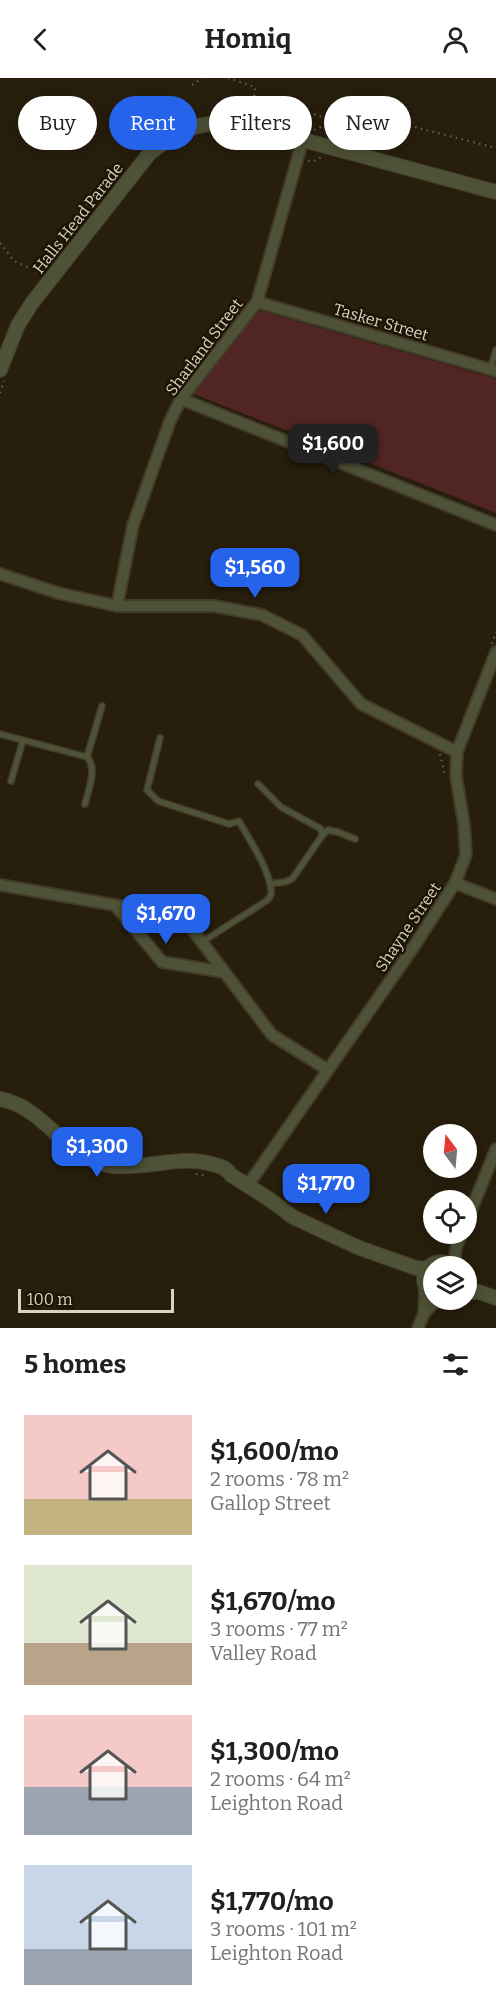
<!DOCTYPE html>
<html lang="en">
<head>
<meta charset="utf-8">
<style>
	:root { --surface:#fff; --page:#f2f2f2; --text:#202124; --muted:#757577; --accent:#2563eb }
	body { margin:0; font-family:Bitter,serif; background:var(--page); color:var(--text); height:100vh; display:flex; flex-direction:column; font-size:22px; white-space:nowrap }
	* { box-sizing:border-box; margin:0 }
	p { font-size:20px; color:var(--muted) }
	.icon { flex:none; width:33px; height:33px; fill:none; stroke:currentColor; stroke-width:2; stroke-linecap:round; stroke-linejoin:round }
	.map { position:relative; height:1250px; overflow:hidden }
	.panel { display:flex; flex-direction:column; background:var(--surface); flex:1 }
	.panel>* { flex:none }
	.banner { position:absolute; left:18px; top:18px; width:460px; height:54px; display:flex; gap:12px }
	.needle { width:39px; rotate:344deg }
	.tools { position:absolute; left:423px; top:1046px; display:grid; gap:12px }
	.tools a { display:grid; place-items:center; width:54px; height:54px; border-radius:50%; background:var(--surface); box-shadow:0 3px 15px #0003; font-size:30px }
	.scale { position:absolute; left:18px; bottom:15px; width:156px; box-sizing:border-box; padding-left:6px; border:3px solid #d8d3c7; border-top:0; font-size:16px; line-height:21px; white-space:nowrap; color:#d8d3c7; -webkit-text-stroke:4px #1d1504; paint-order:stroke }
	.price { position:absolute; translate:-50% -51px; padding:0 14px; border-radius:12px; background:var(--accent); color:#fff; font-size:20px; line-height:39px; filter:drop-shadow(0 2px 3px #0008) }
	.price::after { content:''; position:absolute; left:50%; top:36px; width:18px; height:14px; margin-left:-9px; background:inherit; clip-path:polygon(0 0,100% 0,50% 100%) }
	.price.current { background:#222; color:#fff }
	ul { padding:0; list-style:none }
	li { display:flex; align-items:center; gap:18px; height:150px; padding:0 24px }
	li span { display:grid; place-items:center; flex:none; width:168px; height:120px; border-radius:0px; color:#555 }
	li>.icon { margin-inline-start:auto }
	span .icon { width:72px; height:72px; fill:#fffc; stroke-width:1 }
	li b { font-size:26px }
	h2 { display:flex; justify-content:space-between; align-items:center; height:72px; padding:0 24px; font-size:26px }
	.chip { padding:0 21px; border-radius:27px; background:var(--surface); box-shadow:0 3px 15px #0003; font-size:21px; line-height:54px }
	.chip.current { background:var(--accent); color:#fff }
	header { display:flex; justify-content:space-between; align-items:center; height:78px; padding:0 24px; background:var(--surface); font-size:27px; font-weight:700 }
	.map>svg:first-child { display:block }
	.green { fill:#502524 }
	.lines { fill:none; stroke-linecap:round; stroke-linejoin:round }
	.service-casing { stroke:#433b2a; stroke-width:8 }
	.minor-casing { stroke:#433b2a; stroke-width:14 }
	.tertiary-casing { stroke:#433b2a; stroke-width:16 }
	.path { stroke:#6d6656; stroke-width:2; stroke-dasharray:1.5 4.5; stroke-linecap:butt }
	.service { stroke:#4e5236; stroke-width:5 }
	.minor { stroke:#4e5236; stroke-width:10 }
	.tertiary { stroke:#4e5236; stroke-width:14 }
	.labels { text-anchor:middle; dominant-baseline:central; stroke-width:5; stroke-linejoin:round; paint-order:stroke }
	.street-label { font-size:16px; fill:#d8d3c7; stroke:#1d1504 }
</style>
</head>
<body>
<header><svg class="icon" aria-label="back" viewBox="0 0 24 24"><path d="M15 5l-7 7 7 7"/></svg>Homiq<svg class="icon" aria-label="person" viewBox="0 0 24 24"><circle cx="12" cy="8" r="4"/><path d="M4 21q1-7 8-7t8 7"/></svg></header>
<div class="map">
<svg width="496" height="1250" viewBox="0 0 496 1250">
	<rect width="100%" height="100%" fill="#271e0c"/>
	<polygon class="green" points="258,232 496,301 496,435 191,315"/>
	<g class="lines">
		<g class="service-casing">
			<g id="service">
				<polyline points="490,292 496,272"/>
				<path d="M 0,656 L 87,679 C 98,691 88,712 85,726"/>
				<path d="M 160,660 L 147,712 L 158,723 L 229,746 L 239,743 C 250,763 268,789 271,811 C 272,816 270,820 266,823 L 202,864"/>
				<polyline points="87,679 102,628"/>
				<polyline points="11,703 23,662"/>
				<polyline points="258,706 281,729 321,751 322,758 292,801 285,804 270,806"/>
				<polyline points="322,758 328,752 338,754 355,761"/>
			</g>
		</g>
		<g class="minor-casing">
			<g id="minor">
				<polyline points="257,224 496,293"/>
				<polyline points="181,321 496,447"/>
				<polyline points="0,496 58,515 117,528 214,528 262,537 302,557 361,626 457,674"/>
				<polyline points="117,528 133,447 170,343 181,321 257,224 303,61"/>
				<polyline points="455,805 496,821"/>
				<polyline points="0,807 183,839 272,957 328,992"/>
				<polyline points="115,827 162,884 224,894"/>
				<polyline points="248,1107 413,870 455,805 466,777 464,746 456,698 457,674 496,574"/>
				<polyline points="466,1145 496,1071"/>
				<polyline points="454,1188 456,1170 462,1155"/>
				<polyline points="424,1235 438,1221"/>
				<polyline points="418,1250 424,1235 425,1207"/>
			</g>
		</g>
		<g class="tertiary-casing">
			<g id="tertiary">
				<path d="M 0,292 L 18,247 L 32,225 L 149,76 C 192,39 218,42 270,53 L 496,114"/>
				<path d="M 0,1021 C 46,1029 66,1083 112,1088 C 122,1089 134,1088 144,1087 C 168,1085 188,1079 212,1086 C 220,1088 227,1090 231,1097 L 269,1121 L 293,1139 L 357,1169 L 416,1190 L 427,1191"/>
				<polyline points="466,1214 479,1214 496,1220"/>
				<path d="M 434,1216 C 424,1210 421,1201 427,1191 C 434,1183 443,1182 452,1188"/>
			</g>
		</g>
		<g class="path">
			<polyline points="228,0 255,9 254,20"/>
			<polyline points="192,7 202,0"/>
			<polyline points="314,36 334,43"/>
			<polyline points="176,42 196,35"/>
			<polyline points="334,43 332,52 337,59"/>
			<polyline points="314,52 334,43 343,35 356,34 496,70"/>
			<polyline points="308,83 314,83 322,79"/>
			<path d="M 70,158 C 69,140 88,123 103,115"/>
			<polyline points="0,165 14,183 41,195"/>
			<polyline points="0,315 4,303"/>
			<polyline points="492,566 496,554"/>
			<polyline points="440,676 445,697"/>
			<polyline points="196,1096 208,1098"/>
			<polyline points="466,1194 470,1198 467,1201"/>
		</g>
		<use href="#service" class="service"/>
		<use href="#minor" class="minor"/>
		<use href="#tertiary" class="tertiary"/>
	</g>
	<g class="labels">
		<g class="street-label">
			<text transform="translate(78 140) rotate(-52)">Halls Head Parade</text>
			<text transform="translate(381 244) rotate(16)">Tasker Street</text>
			<text transform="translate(204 269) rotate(-53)">Sharland Street</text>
			<text transform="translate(408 849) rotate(-56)">Shayne Street</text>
		</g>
	</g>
</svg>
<div class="tools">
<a><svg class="needle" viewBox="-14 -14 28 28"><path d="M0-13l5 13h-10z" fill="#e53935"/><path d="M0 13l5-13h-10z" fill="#757577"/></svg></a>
<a><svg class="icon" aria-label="locate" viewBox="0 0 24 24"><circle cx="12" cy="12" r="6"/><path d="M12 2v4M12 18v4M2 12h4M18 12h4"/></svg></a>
<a><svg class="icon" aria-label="layers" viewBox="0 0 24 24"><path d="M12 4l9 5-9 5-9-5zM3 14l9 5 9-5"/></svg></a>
</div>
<div class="scale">100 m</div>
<b class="price current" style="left:333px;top:397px">$1,600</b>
<b class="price" style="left:255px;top:521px">$1,560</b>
<b class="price" style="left:166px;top:867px">$1,670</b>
<b class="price" style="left:97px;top:1100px">$1,300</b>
<b class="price" style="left:326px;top:1137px">$1,770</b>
<div class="banner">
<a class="chip">Buy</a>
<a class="chip current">Rent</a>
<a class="chip">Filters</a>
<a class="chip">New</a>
</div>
</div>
<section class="panel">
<h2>5 homes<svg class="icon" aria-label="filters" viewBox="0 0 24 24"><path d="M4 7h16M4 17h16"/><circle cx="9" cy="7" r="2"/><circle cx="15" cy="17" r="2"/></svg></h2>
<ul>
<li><span style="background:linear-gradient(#f6c9c9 70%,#c2b280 0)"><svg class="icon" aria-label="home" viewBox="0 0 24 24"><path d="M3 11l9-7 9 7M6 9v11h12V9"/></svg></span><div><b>$1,600/mo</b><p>2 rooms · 78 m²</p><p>Gallop Street</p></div></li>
<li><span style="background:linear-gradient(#dfe7d0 65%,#b9a48a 0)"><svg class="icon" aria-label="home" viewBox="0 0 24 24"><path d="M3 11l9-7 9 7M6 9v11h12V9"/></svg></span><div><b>$1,670/mo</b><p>3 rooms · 77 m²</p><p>Valley Road</p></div></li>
<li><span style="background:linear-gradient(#f6c9c9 60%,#9aa5b1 0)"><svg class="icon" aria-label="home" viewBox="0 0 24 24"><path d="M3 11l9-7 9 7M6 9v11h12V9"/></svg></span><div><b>$1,300/mo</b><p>2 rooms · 64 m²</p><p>Leighton Road</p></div></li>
<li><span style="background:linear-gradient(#c9d6e8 70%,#9aa5b1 0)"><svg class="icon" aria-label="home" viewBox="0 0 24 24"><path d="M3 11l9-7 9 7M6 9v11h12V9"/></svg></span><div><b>$1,770/mo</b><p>3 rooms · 101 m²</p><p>Leighton Road</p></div></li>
</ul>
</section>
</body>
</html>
